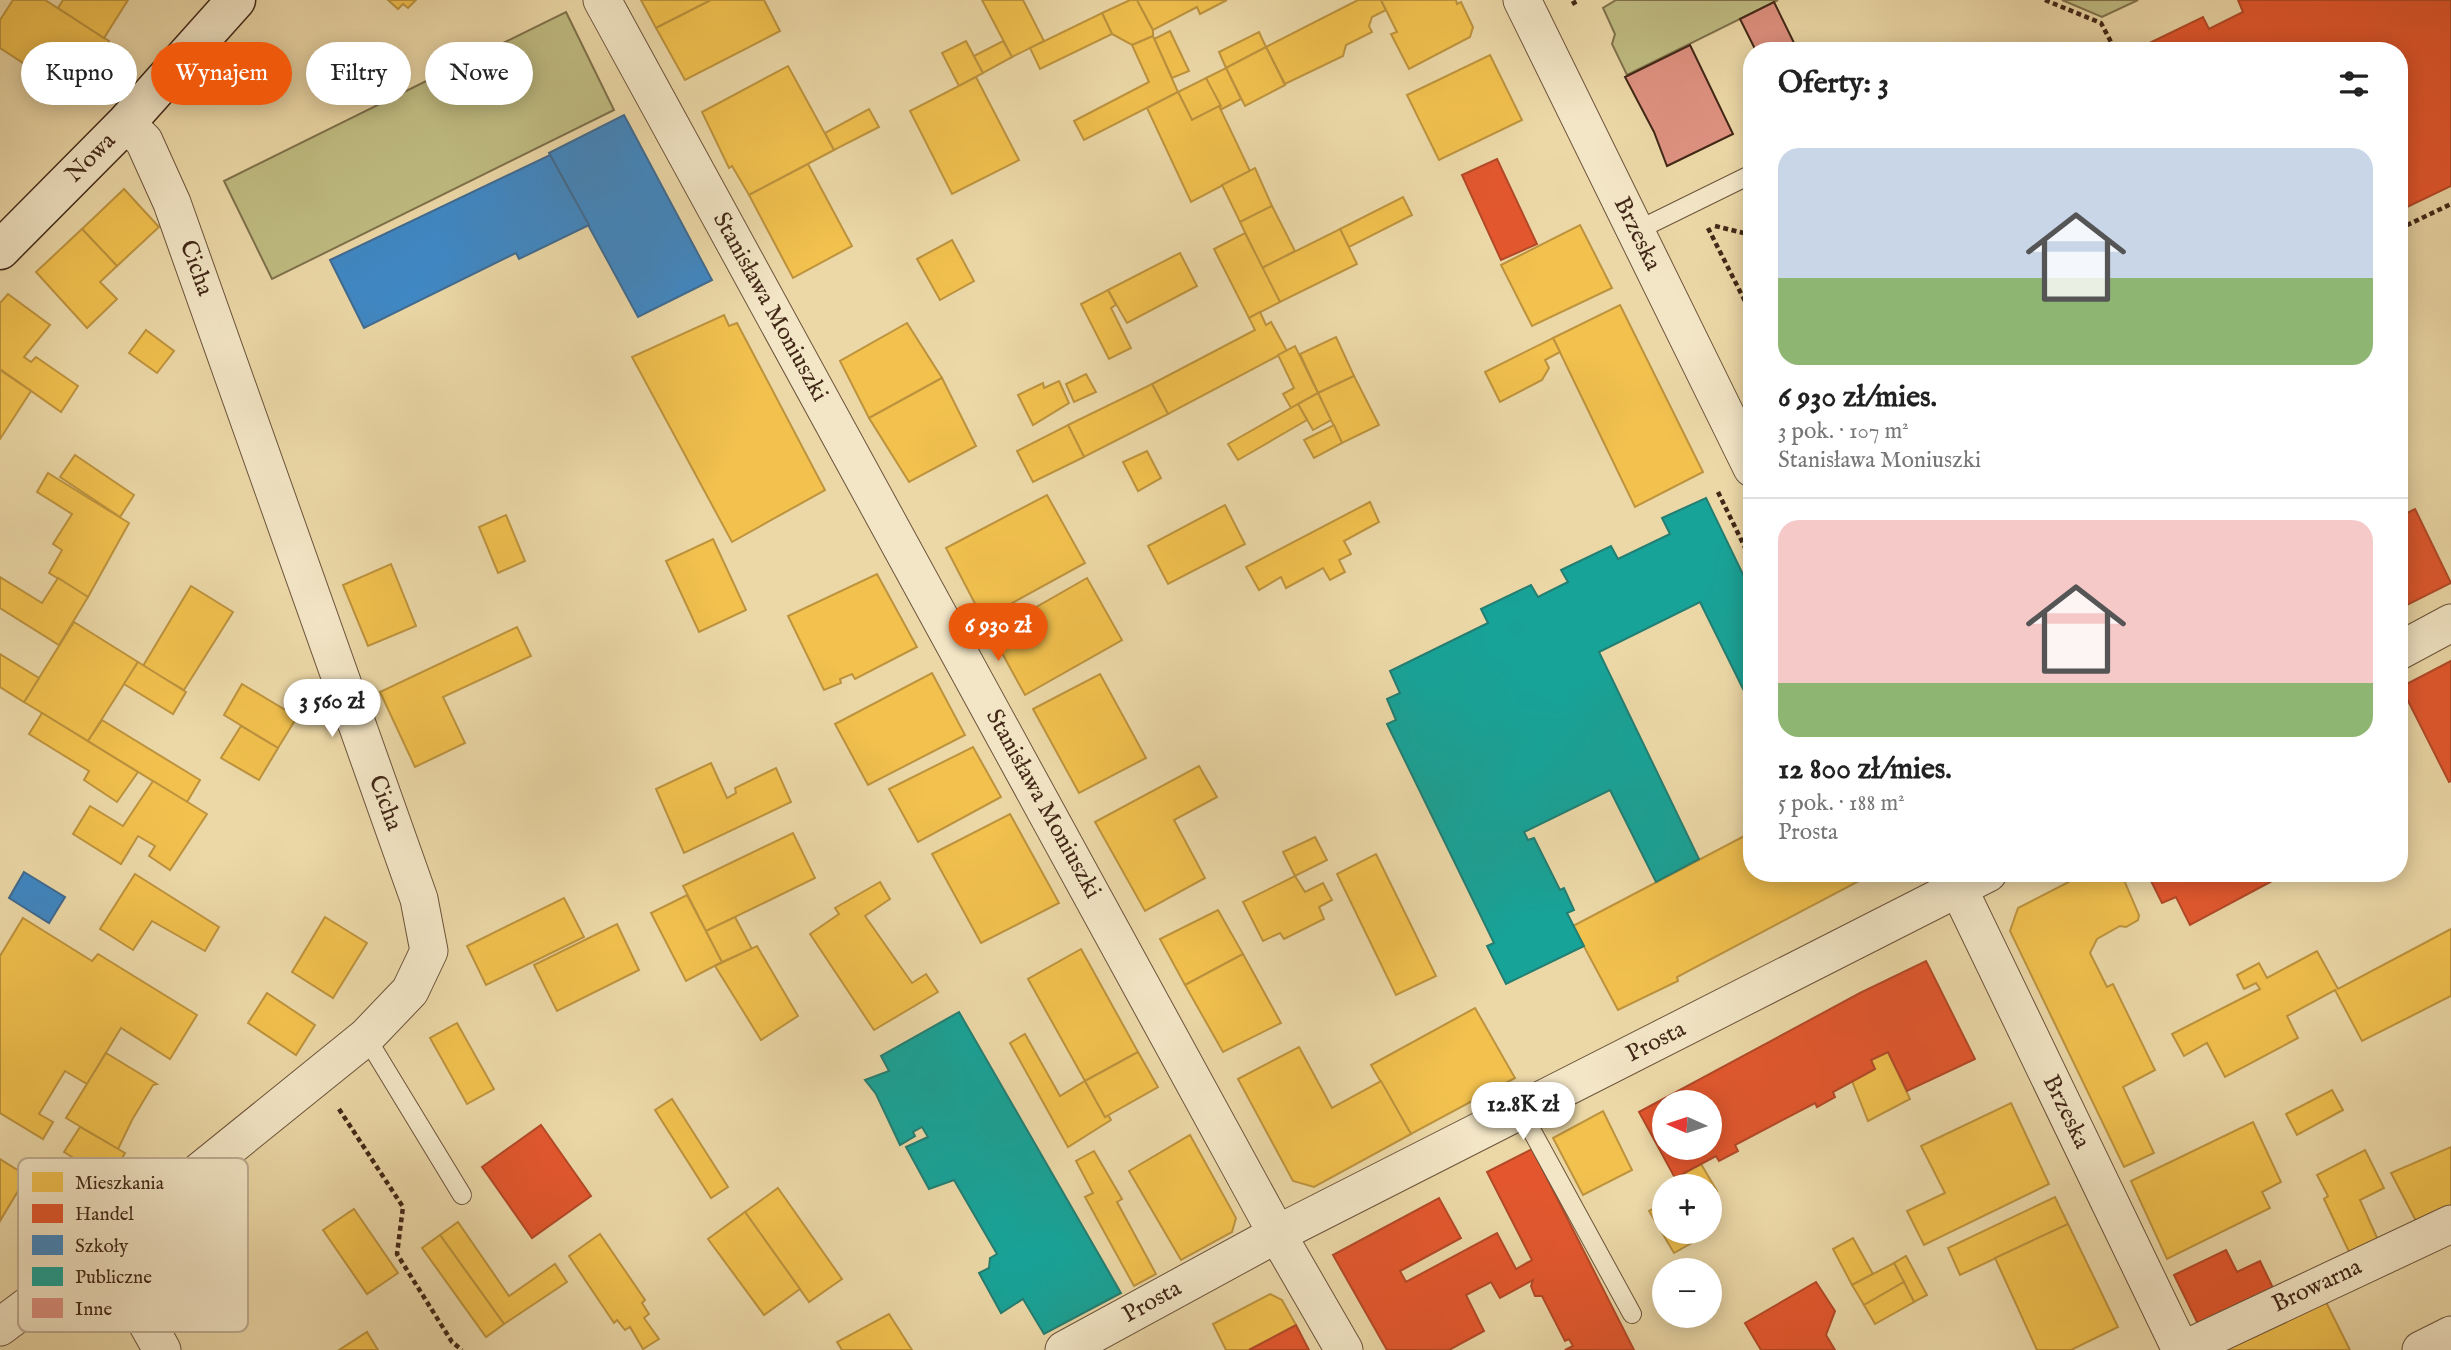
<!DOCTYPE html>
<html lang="pl">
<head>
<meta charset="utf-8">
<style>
	:root { --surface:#fff; --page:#f2f2f2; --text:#222; --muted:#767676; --line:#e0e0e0; --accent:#ea580c }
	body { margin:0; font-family:"IM FELL English",serif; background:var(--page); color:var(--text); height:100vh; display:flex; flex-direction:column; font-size:26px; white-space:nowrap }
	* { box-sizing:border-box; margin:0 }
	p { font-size:23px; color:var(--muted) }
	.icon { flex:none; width:38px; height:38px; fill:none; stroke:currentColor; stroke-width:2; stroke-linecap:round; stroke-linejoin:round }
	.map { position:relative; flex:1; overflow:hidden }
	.sheet { position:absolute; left:1743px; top:42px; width:665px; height:840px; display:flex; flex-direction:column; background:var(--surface); border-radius:28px; box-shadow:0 4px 18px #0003 }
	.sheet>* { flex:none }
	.hud { position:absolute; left:21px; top:42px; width:665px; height:63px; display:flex; gap:14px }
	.needle { width:46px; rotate:273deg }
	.tools { position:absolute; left:1652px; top:1090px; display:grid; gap:14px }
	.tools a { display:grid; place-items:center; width:70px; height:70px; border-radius:50%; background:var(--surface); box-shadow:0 4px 18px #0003; font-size:35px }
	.price { position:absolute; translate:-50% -60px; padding:0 16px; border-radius:24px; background:#fff; color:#222; font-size:23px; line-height:46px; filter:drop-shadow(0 2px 4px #0008) }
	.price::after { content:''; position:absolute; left:50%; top:42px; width:21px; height:16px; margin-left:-10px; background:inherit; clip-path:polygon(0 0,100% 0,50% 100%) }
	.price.on { background:var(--accent); color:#fff }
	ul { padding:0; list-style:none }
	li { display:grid; align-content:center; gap:14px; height:371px; padding:0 35px }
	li+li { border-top:2px solid var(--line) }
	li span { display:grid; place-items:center; height:217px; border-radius:21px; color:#555 }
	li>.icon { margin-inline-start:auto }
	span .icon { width:126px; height:126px; fill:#fffc; stroke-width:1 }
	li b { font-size:30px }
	h2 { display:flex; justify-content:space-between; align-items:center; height:84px; padding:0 35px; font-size:30px }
	.chip { padding:0 24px; border-radius:32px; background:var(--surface); box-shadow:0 4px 18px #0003; font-size:24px; line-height:63px }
	.chip.on { background:var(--accent); color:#fff }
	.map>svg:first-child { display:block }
	.green { fill:#bfbc82; stroke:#80724c; stroke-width:2 }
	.homes { fill:#f2c14e; stroke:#bd933e; stroke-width:2 }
	.shops { fill:#e4572e; stroke:#b34927; stroke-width:2; fill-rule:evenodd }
	.schools { fill:#3f88c5; stroke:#406b91; stroke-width:2 }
	.public { fill:#17a398; stroke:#247e71; stroke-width:2 }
	.building { fill:#de9180; stroke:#422817; stroke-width:2 }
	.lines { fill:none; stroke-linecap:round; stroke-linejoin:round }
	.lane-casing { stroke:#6c543b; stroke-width:20 }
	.street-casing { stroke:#6c543b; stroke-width:39 }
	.secondary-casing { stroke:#422817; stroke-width:41 }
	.path { stroke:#422817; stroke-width:4.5; stroke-dasharray:5 3.5; stroke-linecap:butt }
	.lane { stroke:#f3e6c6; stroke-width:18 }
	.street { stroke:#f3e6c6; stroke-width:37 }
	.secondary { stroke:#f3e6c6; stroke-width:38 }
	.labels { text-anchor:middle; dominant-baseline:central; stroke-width:7; stroke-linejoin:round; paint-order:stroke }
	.street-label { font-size:24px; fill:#422817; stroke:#f3e6c6 }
	.key { fill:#f3e6c6; stroke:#bead92; stroke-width:2 }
	.key-label { font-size:19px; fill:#422817 }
</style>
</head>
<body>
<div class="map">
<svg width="2451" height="1350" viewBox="0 0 2451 1350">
	<rect width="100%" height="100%" fill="#ecd8a7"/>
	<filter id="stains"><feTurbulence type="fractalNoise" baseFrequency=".00286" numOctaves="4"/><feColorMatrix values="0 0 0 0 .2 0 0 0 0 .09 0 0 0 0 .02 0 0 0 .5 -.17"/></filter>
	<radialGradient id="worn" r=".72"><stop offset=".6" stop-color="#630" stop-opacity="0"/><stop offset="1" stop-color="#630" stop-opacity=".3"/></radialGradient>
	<g class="green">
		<polygon points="1616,0 1778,0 1627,75 1612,44 1615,34 1603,8"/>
		<polygon points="2062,0 2138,0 2102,17"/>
		<polygon points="566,12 614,110 272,279 224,181"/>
	</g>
	<g class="homes">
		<polygon points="13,0 45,0 109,41 74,96 0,48 0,20"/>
		<polygon points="63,0 128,0 104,38 58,8"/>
		<polygon points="388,0 416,0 408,8 403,4 398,9"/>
		<polygon points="641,0 711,0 656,28"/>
		<polygon points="711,0 764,0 780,31 685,80 656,28"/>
		<polygon points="982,0 1023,0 1044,41 1012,57"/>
		<polygon points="1130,0 1137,0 1153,30 1153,36 1132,45 1112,34 1102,13"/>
		<polygon points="1137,0 1227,0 1200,14 1197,7 1153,30"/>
		<polygon points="1358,0 1381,0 1386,10 1372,17 1369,26 1372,32 1346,45 1343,56 1285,84 1266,47"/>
		<polygon points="1381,0 1456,0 1457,4 1461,2 1473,27 1470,37 1409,69 1391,34 1397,32"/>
		<polygon points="1102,13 1112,34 1040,69 1030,48"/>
		<polygon points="1170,31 1189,71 1172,78 1154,39"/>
		<polygon points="1259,32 1266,47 1226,68 1219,52"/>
		<polygon points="1153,36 1178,92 1084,140 1074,121 1149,82 1132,45"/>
		<polygon points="966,41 983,73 959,86 942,53"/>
		<polygon points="1003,41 1012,57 983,73 974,56"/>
		<polygon points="1266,47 1285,85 1245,106 1226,68"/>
		<polygon points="1490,55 1522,120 1439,160 1407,95"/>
		<polygon points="788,66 834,150 749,195 732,166 729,168 702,112"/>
		<polygon points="1226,68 1241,99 1220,110 1206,78"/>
		<polygon points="976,77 1019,160 952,194 910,111"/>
		<polygon points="1206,78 1221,106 1192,120 1178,92"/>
		<polygon points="1178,92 1192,120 1219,106 1250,171 1191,202 1147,108"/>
		<polygon points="869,109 879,127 834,150 825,133"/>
		<polygon points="808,164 852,246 793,278 749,195"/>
		<polygon points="1255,168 1272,206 1240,222 1222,185"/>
		<polygon points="124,189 159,227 117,266 82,229"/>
		<polygon points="1403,197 1412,215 1349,247 1340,229"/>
		<polygon points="1272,206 1295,251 1262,268 1240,222"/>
		<polygon points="1580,225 1612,288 1532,326 1501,265"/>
		<polygon points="82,229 117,266 100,282 117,299 87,328 36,272"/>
		<polygon points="1340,229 1357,264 1280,302 1262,268"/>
		<polygon points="1245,233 1280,302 1249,318 1214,249"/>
		<polygon points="952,240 974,281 940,300 917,259"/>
		<polygon points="1180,253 1197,286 1127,323 1108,290"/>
		<polygon points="1108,290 1116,305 1111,308 1131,348 1109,359 1081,304"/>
		<polygon points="8,294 50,325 24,357 31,362 36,357 78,386 61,412 0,369 0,303"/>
		<polygon points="1620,305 1703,472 1635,507 1553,338"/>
		<polygon points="1260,312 1266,325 1271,322 1287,351 1168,414 1152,384 1255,330 1249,318"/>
		<polygon points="724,315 729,326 737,323 825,490 732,542 632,357"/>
		<polygon points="907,323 942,378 869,418 840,361"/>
		<polygon points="146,330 174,351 157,373 129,353"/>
		<polygon points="1336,337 1354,376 1318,393 1300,354"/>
		<polygon points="1553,338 1560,352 1545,360 1549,368 1542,380 1500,402 1485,372"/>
		<polygon points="1295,346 1318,393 1291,408 1283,394 1294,388 1278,355"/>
		<polygon points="0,370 31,391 0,439"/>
		<polygon points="1086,374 1096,392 1074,402 1066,384"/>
		<polygon points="1354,376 1379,425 1342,443 1318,393"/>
		<polygon points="942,378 976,446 909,482 869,418"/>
		<polygon points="1059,381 1069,403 1033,425 1018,395 1043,383 1044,388"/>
		<polygon points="1152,384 1168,414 1084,457 1068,425"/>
		<polygon points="1318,393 1331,420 1313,430 1298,404"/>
		<polygon points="1298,404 1307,420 1238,460 1228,444"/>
		<polygon points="1068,425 1084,457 1033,482 1017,451"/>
		<polygon points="1334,425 1342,443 1314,458 1304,440"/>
		<polygon points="1147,451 1161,478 1138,491 1123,462"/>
		<polygon points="75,455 134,495 120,517 60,477"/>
		<polygon points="48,473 129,523 88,597 49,573 62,550 53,544 72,514 37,492"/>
		<polygon points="1047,495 1085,563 983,619 946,548"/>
		<polygon points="1370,502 1379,522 1344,541 1351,554 1339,560 1345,572 1330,580 1323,568 1286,588 1281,577 1259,590 1246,567"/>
		<polygon points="1225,505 1245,544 1168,584 1148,546"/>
		<polygon points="506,515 525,561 498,573 479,527"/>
		<polygon points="713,539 746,610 699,632 666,561"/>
		<polygon points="391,564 416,626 368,646 343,585"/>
		<polygon points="877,574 917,647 855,679 852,674 840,679 841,683 824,690 788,616"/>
		<polygon points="0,577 42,603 58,578 88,597 59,645 0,608"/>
		<polygon points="1087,578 1122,640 1025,695 991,633"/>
		<polygon points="191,586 233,612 184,690 143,666"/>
		<polygon points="74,622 138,662 88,741 24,702"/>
		<polygon points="517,627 531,656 443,697 465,743 415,767 380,692"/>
		<polygon points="0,654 39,678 24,702 0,687"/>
		<polygon points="138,662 186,692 173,714 124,684"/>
		<polygon points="932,673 965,735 868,785 835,724"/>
		<polygon points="1100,674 1146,758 1079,793 1033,709"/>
		<polygon points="242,684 297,717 278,748 224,715"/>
		<polygon points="42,713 138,772 117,802 84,780 89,771 29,734"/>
		<polygon points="102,720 200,780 187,802 88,741"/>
		<polygon points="241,726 278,748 259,780 221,758"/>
		<polygon points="973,747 1001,797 918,842 889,789"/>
		<polygon points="711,763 727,798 736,793 735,788 776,768 791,802 684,853 656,789"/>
		<polygon points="1199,766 1217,797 1174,820 1205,878 1145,911 1095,822"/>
		<polygon points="153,781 207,814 170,870 149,856 155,846 138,836 121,864 73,834 90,806 123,826"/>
		<polygon points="1010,814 1059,903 981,943 932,854"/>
		<polygon points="1752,832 1752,873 1874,873 1677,977 1678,981 1618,1010 1573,926"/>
		<polygon points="793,833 815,878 706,931 683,886"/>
		<polygon points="1315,837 1327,860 1295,876 1283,852"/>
		<polygon points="1376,854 1436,976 1396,995 1337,874"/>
		<polygon points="2086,873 2121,873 2139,915 2138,920 2126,927 2120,926 2097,939 2090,953 2107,987 2113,984 2155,1070 2123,1087 2154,1153 2124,1167 2010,931 2018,908"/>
		<polygon points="135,874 219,927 205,951 152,921 133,950 100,929"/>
		<polygon points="1295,876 1305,892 1323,883 1332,900 1319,907 1324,919 1284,939 1280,933 1263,941 1243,902"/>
		<polygon points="880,882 890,899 865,916 912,983 926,974 938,992 874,1030 810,934 839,914 835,908"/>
		<polygon points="687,895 722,962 686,981 651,913"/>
		<polygon points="564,898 584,937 486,985 467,946"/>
		<polygon points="1218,910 1243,954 1185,985 1160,939"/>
		<polygon points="325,917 367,943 333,998 292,972"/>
		<polygon points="735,917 752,949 722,962 706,931"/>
		<polygon points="23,918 92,961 98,954 197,1015 170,1059 121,1028 87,1084 65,1071 39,1114 53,1122 43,1139 0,1113 0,956"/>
		<polygon points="617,924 639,970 557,1011 534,965"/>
		<polygon points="2451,929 2451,996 2362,1041 2335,990 2287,1016 2298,1038 2225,1077 2207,1043 2184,1056 2172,1034 2260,989 2256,983 2244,989 2237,975 2259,963 2267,978 2317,951 2338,989"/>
		<polygon points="757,946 798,1016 761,1040 715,966"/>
		<polygon points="1081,949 1138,1052 1085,1081 1028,979"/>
		<polygon points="1243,954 1281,1023 1223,1052 1185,985"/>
		<polygon points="267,993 315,1025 296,1055 248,1023"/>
		<polygon points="1475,1008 1515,1078 1411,1134 1371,1065"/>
		<polygon points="457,1023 494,1089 467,1104 430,1038"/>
		<polygon points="1025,1034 1060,1096 1085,1081 1105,1117 1108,1115 1111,1120 1068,1147 1010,1043"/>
		<polygon points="1299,1047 1332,1108 1381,1081 1411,1134 1314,1187 1293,1181 1238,1079"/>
		<polygon points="1138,1052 1158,1087 1105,1117 1085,1081"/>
		<polygon points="1888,1052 1910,1099 1868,1121 1852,1081 1875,1069 1871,1060"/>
		<polygon points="106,1053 157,1084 153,1085 132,1120 118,1149 66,1118"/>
		<polygon points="2332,1090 2343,1110 2297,1135 2286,1114"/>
		<polygon points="672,1099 728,1187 711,1198 655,1110"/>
		<polygon points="2011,1103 2049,1184 1924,1245 1907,1211 1945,1193 1921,1146"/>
		<polygon points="1603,1111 1632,1170 1583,1195 1553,1138"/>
		<polygon points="2253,1122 2281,1182 2262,1192 2270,1208 2167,1259 2131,1181"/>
		<polygon points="80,1127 125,1153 109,1180 64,1152"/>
		<polygon points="1190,1135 1236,1218 1232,1232 1181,1260 1129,1171"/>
		<polygon points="2451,1147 2451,1209 2418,1225 2391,1173"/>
		<polygon points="2365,1150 2384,1188 2360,1200 2379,1242 2351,1256 2324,1199 2328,1196 2317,1175"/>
		<polygon points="1094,1151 1122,1199 1117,1202 1156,1274 1134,1286 1085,1197 1093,1193 1076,1161"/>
		<polygon points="0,1159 27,1176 0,1221"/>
		<polygon points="1701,1164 1717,1191 1710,1195 1710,1186 1680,1186 1675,1178"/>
		<polygon points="778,1188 842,1279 809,1302 745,1212"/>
		<polygon points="2055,1197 2068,1224 1960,1275 1948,1248"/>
		<polygon points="1664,1203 1664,1232 1692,1232 1697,1240 1674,1253 1649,1211"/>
		<polygon points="354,1209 398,1273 367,1294 323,1230"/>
		<polygon points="745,1212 800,1289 764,1315 708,1239"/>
		<polygon points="458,1222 509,1296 555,1264 567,1282 504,1324 440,1235"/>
		<polygon points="2068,1224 2118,1327 2071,1350 2037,1350 1995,1258"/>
		<polygon points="600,1234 645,1300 642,1303 649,1314 644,1318 659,1339 643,1349 630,1327 625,1330 617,1320 614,1323 569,1256"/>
		<polygon points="440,1235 504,1324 486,1337 422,1248"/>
		<polygon points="1853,1238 1873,1274 1852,1285 1833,1249"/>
		<polygon points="1906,1256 1927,1295 1914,1302 1894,1263"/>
		<polygon points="1894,1263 1904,1282 1864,1305 1852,1285"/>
		<polygon points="1904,1282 1914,1302 1875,1324 1864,1305"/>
		<polygon points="1270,1294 1282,1300 1296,1325 1249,1350 1226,1350 1213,1324"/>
		<polygon points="2323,1296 2350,1350 2212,1350"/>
		<polygon points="889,1314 912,1350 842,1350 837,1342"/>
		<polygon points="367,1332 378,1350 339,1350"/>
	</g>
	<g class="shops">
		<polygon points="2238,0 2451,0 2451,186 2399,211 2399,51 2133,51 2203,17 2209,29 2243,12"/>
		<polygon points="1497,159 1537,244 1501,260 1462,175"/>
		<polygon points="2415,509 2451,583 2399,609 2399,517"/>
		<polygon points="2451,661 2451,781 2449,782 2401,687"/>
		<polygon points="2156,873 2287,873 2190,925 2176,897 2162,903 2149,877"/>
		<path d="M 1926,961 L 1975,1059 L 1907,1091 L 1888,1052 L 1871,1060 L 1875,1069 L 1833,1092 L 1835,1097 L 1817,1107 L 1815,1103 L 1735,1145 L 1738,1151 L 1719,1161 L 1716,1156 L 1675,1178 L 1639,1112 L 1860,993 ZM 1664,1102 L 1710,1102 L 1710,1148 L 1664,1148 Z"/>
		<polygon points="541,1125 591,1196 532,1238 482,1167"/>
		<polygon points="1532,1149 1634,1350 1565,1350 1573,1346 1569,1339 1565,1341 1542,1296 1535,1296 1531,1286 1533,1280 1500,1298 1491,1282 1466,1295 1484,1331 1449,1350 1387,1350 1333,1255 1439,1198 1461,1238 1400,1271 1406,1282 1497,1233 1516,1269 1532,1260 1487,1172"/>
		<polygon points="2226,1250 2237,1272 2260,1261 2275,1292 2200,1328 2174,1275"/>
		<polygon points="1816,1282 1835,1311 1826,1335 1835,1350 1761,1350 1745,1323"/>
		<polygon points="1296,1325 1309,1350 1249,1350"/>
	</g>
	<g class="schools">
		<polygon points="624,115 712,280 638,317 549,153"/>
		<polygon points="550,155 589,225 519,259 516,253 364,328 330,260"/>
		<polygon points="24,872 65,897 49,923 9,898"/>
	</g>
	<g class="public">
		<polygon points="1706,498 1752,593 1752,707 1700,602 1599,652 1699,859 1656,882 1610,790 1524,832 1528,840 1534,838 1560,890 1564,888 1574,910 1567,913 1584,946 1506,984 1487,946 1494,943 1387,724 1396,720 1387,699 1400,693 1390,671 1488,623 1481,609 1531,585 1538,597 1568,582 1561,570 1611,546 1618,559 1670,534 1662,518"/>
		<polygon points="959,1012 1121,1293 1044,1334 1023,1299 1001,1313 979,1273 989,1268 990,1258 997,1254 954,1180 929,1189 906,1147 928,1137 922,1127 913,1132 915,1136 900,1145 876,1094 865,1080 889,1071 881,1056"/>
	</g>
	<g class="building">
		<polygon points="1774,2 1798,51 1756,51 1740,19"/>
		<polygon points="1690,45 1733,134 1667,166 1654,132 1625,77"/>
	</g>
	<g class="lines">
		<g class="lane-casing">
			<g id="lane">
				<polyline points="1636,231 1752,174"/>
				<polyline points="366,1037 462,1195"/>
				<polyline points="1521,1111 1632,1314"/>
			</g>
		</g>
		<g class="street-casing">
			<g id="street">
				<polyline points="602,0 1277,1234 1344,1350"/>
				<polyline points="1522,0 1752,468"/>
				<polyline points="2399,651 2451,623"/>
				<polyline points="1951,873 2181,1350"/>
				<polyline points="105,1248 162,1350"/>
				<polyline points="0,1327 105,1248 366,1037 410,991 429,951 419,899 172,203 144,141 126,123"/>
				<polyline points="1064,1350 1277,1234 1988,873"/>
				<polyline points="2183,1350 2451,1224"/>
				<polyline points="2421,1350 2451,1335"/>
			</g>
		</g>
		<g class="secondary-casing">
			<polyline id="secondary" points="0,250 126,123 236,0"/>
		</g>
		<g class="path">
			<polyline points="2045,0 2101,23 2111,42"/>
			<polyline points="1572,4 1579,0"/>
			<polyline points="1715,226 1752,235"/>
			<polyline points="1708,228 1752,315"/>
			<polyline points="2399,229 2451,204"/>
			<polyline points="1718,492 1752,562"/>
			<polyline points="339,1109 403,1207 397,1254 452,1342 462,1350"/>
		</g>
		<use href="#lane" class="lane"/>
		<use href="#street" class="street"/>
		<use href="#secondary" class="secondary"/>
	</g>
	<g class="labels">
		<g class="street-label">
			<text transform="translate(91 158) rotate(-45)">Nowa</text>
			<text transform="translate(1637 234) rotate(64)">Brzeska</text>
			<text transform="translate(196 268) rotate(70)">Cicha</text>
			<text transform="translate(770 307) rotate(61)">Stanisława Moniuszki</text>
			<text transform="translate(385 803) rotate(70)">Cicha</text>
			<text transform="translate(1043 804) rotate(61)">Stanisława Moniuszki</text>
			<text transform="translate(1656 1042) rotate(-27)">Prosta</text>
			<text transform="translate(2066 1112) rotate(64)">Brzeska</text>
			<text transform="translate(2317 1286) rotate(-25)">Browarna</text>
			<text transform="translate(1152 1302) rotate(-29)">Prosta</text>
		</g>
	</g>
	<rect x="18" y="1158" width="230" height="174" rx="10" class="key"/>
	<rect x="32" y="1172" width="31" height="20" fill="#f2c14e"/>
	<rect x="32" y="1204" width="31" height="19" fill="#e4572e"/>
	<rect x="32" y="1235" width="31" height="20" fill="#3f88c5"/>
	<rect x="32" y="1267" width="31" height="19" fill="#17a398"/>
	<rect x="32" y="1298" width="31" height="20" fill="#de9180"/>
	<g class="key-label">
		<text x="75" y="1189">Mieszkania</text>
		<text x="75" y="1220">Handel</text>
		<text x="75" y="1252">Szkoły</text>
		<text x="75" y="1283">Publiczne</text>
		<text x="75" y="1315">Inne</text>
	</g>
	<rect width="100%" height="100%" filter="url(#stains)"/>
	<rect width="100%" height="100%" fill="url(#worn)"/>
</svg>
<div class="tools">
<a><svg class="needle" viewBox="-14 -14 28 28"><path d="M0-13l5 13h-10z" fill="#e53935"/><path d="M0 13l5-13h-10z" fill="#767676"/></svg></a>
<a>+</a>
<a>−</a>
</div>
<b class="price on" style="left:998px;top:663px">6 930 zł</b>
<b class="price" style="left:332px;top:739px">3 560 zł</b>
<b class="price" style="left:1523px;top:1142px">12.8K zł</b>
<div class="hud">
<a class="chip">Kupno</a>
<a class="chip on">Wynajem</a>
<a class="chip">Filtry</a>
<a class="chip">Nowe</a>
</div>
<section class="sheet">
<h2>Oferty: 3<svg class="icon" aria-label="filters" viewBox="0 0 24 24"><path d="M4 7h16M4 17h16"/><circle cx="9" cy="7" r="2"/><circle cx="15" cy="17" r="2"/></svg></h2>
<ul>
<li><span style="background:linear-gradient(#c9d6e8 60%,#8fb573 0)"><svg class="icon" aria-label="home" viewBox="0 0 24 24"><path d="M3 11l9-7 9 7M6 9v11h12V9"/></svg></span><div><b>6 930 zł/mies.</b><p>3 pok. · 107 m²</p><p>Stanisława Moniuszki</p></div></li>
<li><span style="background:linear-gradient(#f6c9c9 75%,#8fb573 0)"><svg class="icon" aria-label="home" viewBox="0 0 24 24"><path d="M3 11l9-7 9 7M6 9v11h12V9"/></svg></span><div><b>12 800 zł/mies.</b><p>5 pok. · 188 m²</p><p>Prosta</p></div></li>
</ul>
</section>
</div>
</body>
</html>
